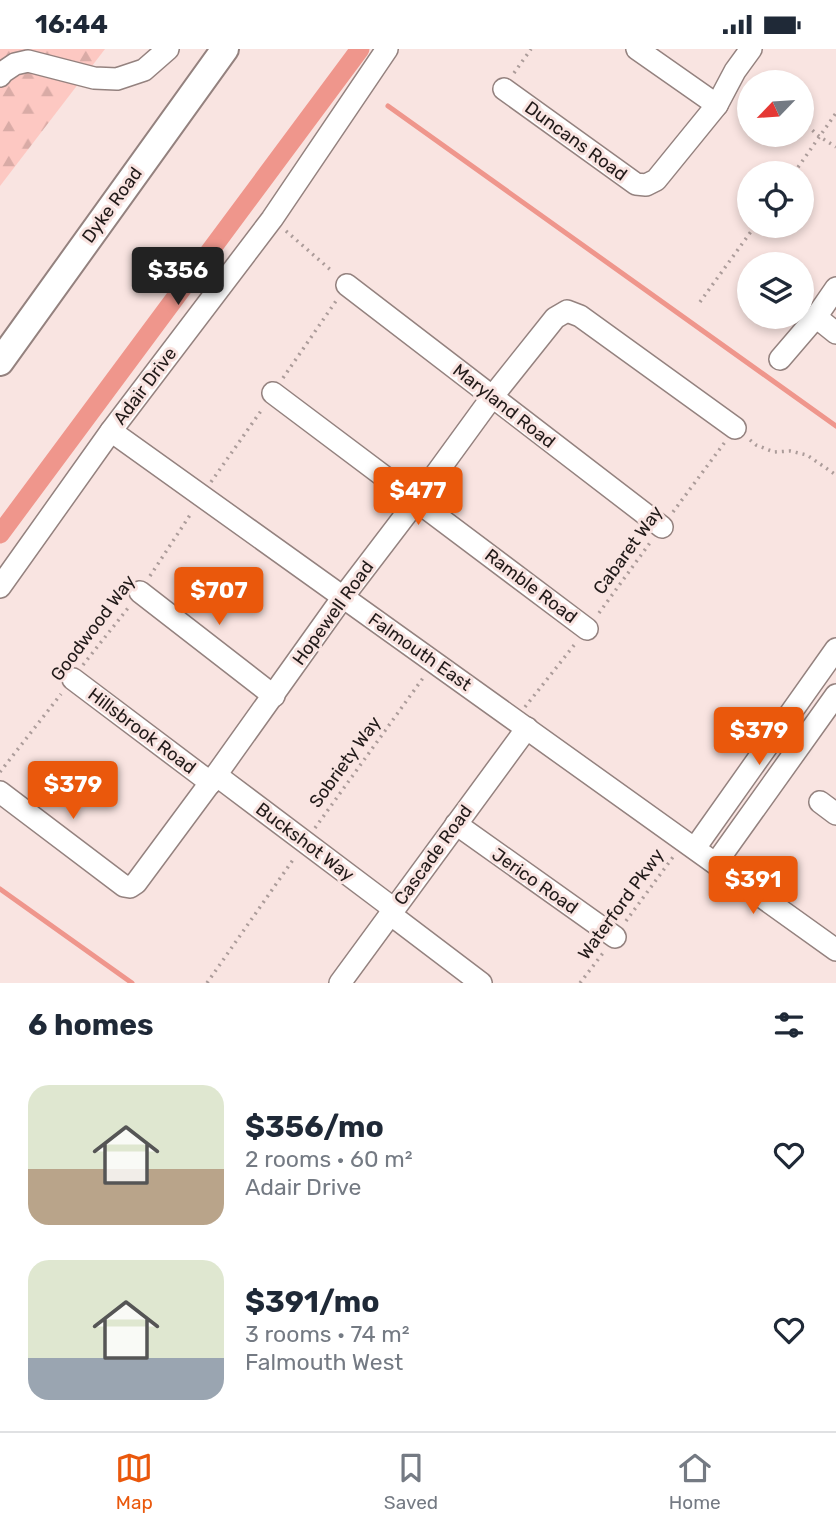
<!DOCTYPE html>
<html lang="en">
<head>
<meta charset="utf-8">
<style>
	:root { --surface:#fff; --page:#f2f2f3; --text:#1f2937; --muted:#747a83; --line:#e0e1e3; --accent:#ea580c }
	body { margin:0; font-family:Rubik,sans-serif; background:var(--page); color:var(--text); height:100vh; display:flex; flex-direction:column; font-size:26px; white-space:nowrap }
	* { box-sizing:border-box; margin:0 }
	p { font-size:23px; color:var(--muted) }
	.icon { flex:none; width:38px; height:38px; fill:none; stroke:currentColor; stroke-width:2; stroke-linecap:round; stroke-linejoin:round }
	.map { position:relative; height:934px; overflow:hidden }
	.sheet { display:flex; flex-direction:column; background:var(--surface); flex:1 }
	.sheet>* { flex:none }
	.needle { width:46px; rotate:245deg }
	.controls { position:absolute; left:737px; top:21px; display:grid; gap:14px }
	.controls a { display:grid; place-items:center; width:77px; height:77px; border-radius:50%; background:var(--surface); box-shadow:0 4px 10px #0003; font-size:35px }
	.price { position:absolute; translate:-50% -60px; padding:0 16px; border-radius:7px; background:var(--accent); color:#fff; font-size:23px; line-height:46px; filter:drop-shadow(0 2px 4px #0008) }
	.price::after { content:''; position:absolute; left:50%; top:42px; width:21px; height:16px; margin-left:-10px; background:inherit; clip-path:polygon(0 0,100% 0,50% 100%) }
	.price.active { background:#222; color:#fff }
	ul { padding:0; list-style:none }
	li { display:flex; align-items:center; gap:21px; height:175px; padding:0 28px }
	li span { display:grid; place-items:center; flex:none; width:196px; height:140px; border-radius:21px; color:#555 }
	li>.icon { margin-inline-start:auto }
	span .icon { width:84px; height:84px; fill:#fffc; stroke-width:1 }
	li b { font-size:30px }
	h2 { display:flex; justify-content:space-between; align-items:center; height:84px; padding:0 28px; font-size:30px }
	.status { display:flex; justify-content:space-between; align-items:center; height:49px; padding:0 35px; background:var(--surface); direction:ltr }
	.status svg { height:19px; fill:currentColor }
	.tab-bar { display:flex; justify-content:space-around; align-items:center; height:98px; border-top:2px solid var(--line); background:var(--surface); font-size:19px; color:var(--muted) }
	.tab-bar a { display:grid; justify-items:center; gap:4px }
	.tab-bar .active { color:var(--accent) }
	.map>svg:first-child { display:block }
	.forest { fill:url(#forest-firs) }
	.lines { fill:none; stroke-linecap:round; stroke-linejoin:round }
	.stream { stroke:#ef968c; stroke-width:5 }
	.canal { stroke:#ef968c; stroke-width:19 }
	.minor-casing { stroke:#94827f; stroke-width:24 }
	.major-casing { stroke:#94827f; stroke-width:30 }
	.path { stroke:#ac9c9a; stroke-width:3.5; stroke-dasharray:2 5; stroke-linecap:butt }
	.minor { stroke:#fff; stroke-width:21 }
	.major { stroke:#fff; stroke-width:26 }
	.labels { text-anchor:middle; dominant-baseline:central; stroke-width:6; stroke-linejoin:round; paint-order:stroke }
	.street-label { font-size:18px; fill:#211a19; stroke:#f9e4e1 }
</style>
</head>
<body>
<div class="status"><b>16:44</b><svg viewBox="0 0 49 12"><path d="M0 12V9h3v3zM5 12V6h3v6zM10 12V3h3v9zM15 12V0h3v12zM26 1h20v11H26zM47 4h2v5h-2z"/></svg></div>
<div class="map">
<svg width="836" height="934" viewBox="0 0 836 934">
	<defs>
		<pattern id="forest-firs" width="22" height="20" patternUnits="userSpaceOnUse" patternTransform="scale(1.75)"><rect width="22" height="20" fill="#fdc8c2"/><path d="M5 1l3.5 6h-7zM16 11l3.5 6h-7z" fill="#d9aba6"/></pattern>
	</defs>
	<rect width="100%" height="100%" fill="#f9e4e1"/>
	<polygon class="forest" points="0,0 105,0 0,137"/>
	<g class="lines">
		<g class="stream">
			<polyline points="388,57 836,377"/>
			<polyline points="0,840 132,934"/>
		</g>
		<polyline class="canal" points="0,485 360,0"/>
		<g class="minor-casing">
			<g id="minor">
				<polyline points="637,0 717,56"/>
				<polyline points="0,27 3,23 15,15 28,12 94,29 117,30 144,21 168,0"/>
				<polyline points="504,40 636,135 646,136 656,131 717,56 735,22 751,0"/>
				<polyline points="347,236 662,478"/>
				<polyline points="816,268 836,284"/>
				<polyline points="780,310 816,268 836,239"/>
				<polyline points="273,344 587,580"/>
				<polyline points="111,382 836,901"/>
				<polyline points="0,538 111,382 272,170 387,0"/>
				<polyline points="140,543 274,647"/>
				<polyline points="73,630 211,734"/>
				<polyline points="216,726 394,860"/>
				<polyline points="0,743 124,837 130,838 136,834 216,726 343,548 417,451 492,348 555,269 567,262 580,267 735,379"/>
				<polyline points="820,753 836,765"/>
				<polyline points="456,775 615,888"/>
				<polyline points="695,799 836,600"/>
				<polyline points="716,814 836,646"/>
				<polyline points="390,865 481,934"/>
				<polyline points="340,934 527,679"/>
			</g>
		</g>
		<g class="major-casing">
			<polyline id="major" points="0,313 225,0"/>
		</g>
		<g class="path">
			<polyline points="514,24 531,0"/>
			<polyline points="802,72 820,88 836,98"/>
			<polyline points="794,124 836,64"/>
			<polyline points="286,182 333,223"/>
			<polyline points="700,253 755,177"/>
			<polyline points="283,329 336,252"/>
			<polyline points="750,391 756,396 774,403 790,402 807,406 836,426"/>
			<polyline points="211,433 263,359"/>
			<polyline points="673,463 725,393"/>
			<polyline points="150,527 192,463"/>
			<polyline points="599,564 652,491"/>
			<polyline points="83,616 128,559"/>
			<polyline points="525,658 575,595"/>
			<polyline points="0,723 61,645"/>
			<polyline points="315,779 423,629"/>
			<polyline points="626,872 673,808"/>
			<polyline points="207,934 295,808"/>
			<polyline points="580,934 603,904"/>
		</g>
		<use href="#minor" class="minor"/>
		<use href="#major" class="major"/>
	</g>
	<g class="labels">
		<g class="street-label">
			<text transform="translate(576 92) rotate(36)">Duncans Road</text>
			<text transform="translate(112 156) rotate(-54)">Dyke Road</text>
			<text transform="translate(145 337) rotate(-53)">Adair Drive</text>
			<text transform="translate(504 357) rotate(38)">Maryland Road</text>
			<text transform="translate(628 501) rotate(-54)">Cabaret Way</text>
			<text transform="translate(531 537) rotate(37)">Ramble Road</text>
			<text transform="translate(333 564) rotate(-54)">Hopewell Road</text>
			<text transform="translate(93 579) rotate(-53)">Goodwood Way</text>
			<text transform="translate(420 603) rotate(35)">Falmouth East</text>
			<text transform="translate(142 682) rotate(37)">Hillsbrook Road</text>
			<text transform="translate(345 713) rotate(-54)">Sobriety Way</text>
			<text transform="translate(305 793) rotate(37)">Buckshot Way</text>
			<text transform="translate(433 806) rotate(-54)">Cascade Road</text>
			<text transform="translate(535 832) rotate(35)">Jerico Road</text>
			<text transform="translate(621 855) rotate(-54)">Waterford Pkwy</text>
		</g>
	</g>
</svg>
<div class="controls">
<a><svg class="needle" viewBox="-14 -14 28 28"><path d="M0-13l5 13h-10z" fill="#e53935"/><path d="M0 13l5-13h-10z" fill="#747a83"/></svg></a>
<a><svg class="icon" aria-label="locate" viewBox="0 0 24 24"><circle cx="12" cy="12" r="6"/><path d="M12 2v4M12 18v4M2 12h4M18 12h4"/></svg></a>
<a><svg class="icon" aria-label="layers" viewBox="0 0 24 24"><path d="M12 4l9 5-9 5-9-5zM3 14l9 5 9-5"/></svg></a>
</div>
<b class="price active" style="left:178px;top:258px">$356</b>
<b class="price" style="left:418px;top:478px">$477</b>
<b class="price" style="left:219px;top:578px">$707</b>
<b class="price" style="left:759px;top:718px">$379</b>
<b class="price" style="left:73px;top:772px">$379</b>
<b class="price" style="left:753px;top:867px">$391</b>
</div>
<section class="sheet">
<h2>6 homes<svg class="icon" aria-label="filters" viewBox="0 0 24 24"><path d="M4 7h16M4 17h16"/><circle cx="9" cy="7" r="2"/><circle cx="15" cy="17" r="2"/></svg></h2>
<ul>
<li><span style="background:linear-gradient(#dfe7d0 60%,#b9a48a 0)"><svg class="icon" aria-label="home" viewBox="0 0 24 24"><path d="M3 11l9-7 9 7M6 9v11h12V9"/></svg></span><div><b>$356/mo</b><p>2 rooms · 60 m²</p><p>Adair Drive</p></div><svg class="icon" aria-label="heart" viewBox="0 0 24 24"><path d="M12 20l-8-8c-3-5 5-10 8-4 3-6 11-1 8 4z"/></svg></li>
<li><span style="background:linear-gradient(#dfe7d0 70%,#9aa5b1 0)"><svg class="icon" aria-label="home" viewBox="0 0 24 24"><path d="M3 11l9-7 9 7M6 9v11h12V9"/></svg></span><div><b>$391/mo</b><p>3 rooms · 74 m²</p><p>Falmouth West</p></div><svg class="icon" aria-label="heart" viewBox="0 0 24 24"><path d="M12 20l-8-8c-3-5 5-10 8-4 3-6 11-1 8 4z"/></svg></li>
</ul>
</section>
<nav class="tab-bar">
<a class="active"><svg class="icon" aria-label="map" viewBox="0 0 24 24"><path d="M3 6l6-2 6 2 6-2v14l-6 2-6-2-6 2zM9 4v14M15 6v14"/></svg>Map</a>
<a><svg class="icon" aria-label="saved" viewBox="0 0 24 24"><path d="M7 4h10v16l-5-4-5 4z"/></svg>Saved</a>
<a><svg class="icon" aria-label="home" viewBox="0 0 24 24"><path d="M3 11l9-7 9 7M6 9v11h12V9"/></svg>Home</a>
</nav>
</body>
</html>
